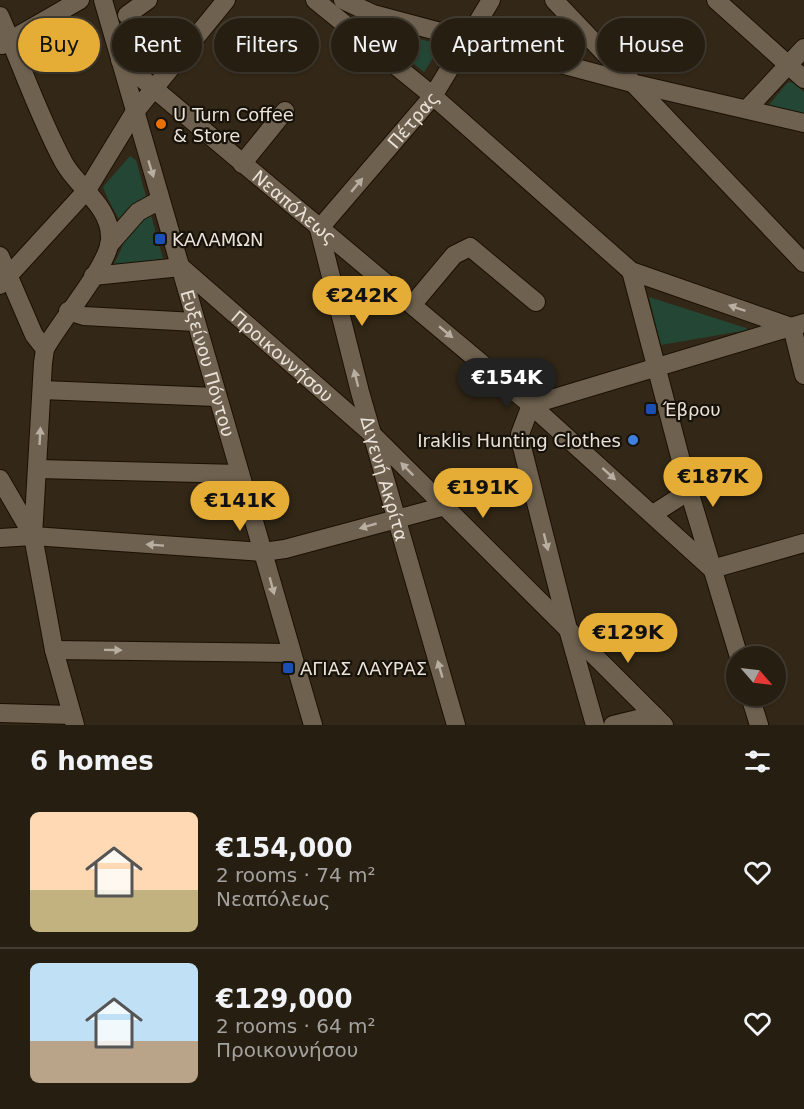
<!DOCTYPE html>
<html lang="en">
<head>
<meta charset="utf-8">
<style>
	:root { --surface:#261e11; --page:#322b1f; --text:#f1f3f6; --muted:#a4a29f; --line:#423c31; --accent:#e5ad35 }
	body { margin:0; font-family:"DejaVu Sans",sans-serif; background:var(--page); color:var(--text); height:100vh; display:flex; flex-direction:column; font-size:22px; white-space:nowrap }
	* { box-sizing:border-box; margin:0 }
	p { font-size:20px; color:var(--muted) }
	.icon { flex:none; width:33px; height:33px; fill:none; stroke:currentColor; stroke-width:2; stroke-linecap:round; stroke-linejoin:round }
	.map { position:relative; height:725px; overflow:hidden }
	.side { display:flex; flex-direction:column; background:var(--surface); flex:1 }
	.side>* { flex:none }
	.banner { position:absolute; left:18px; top:18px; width:768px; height:54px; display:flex; gap:12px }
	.needle { width:39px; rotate:118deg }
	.tools { position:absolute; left:726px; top:646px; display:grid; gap:12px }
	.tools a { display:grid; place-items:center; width:60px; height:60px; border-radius:50%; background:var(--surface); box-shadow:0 2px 4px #0004,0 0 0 2px var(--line); font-size:30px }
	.price { position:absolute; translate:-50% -51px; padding:0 14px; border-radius:21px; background:var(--accent); color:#111; font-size:20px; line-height:39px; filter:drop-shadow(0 2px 3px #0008) }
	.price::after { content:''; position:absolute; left:50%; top:36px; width:18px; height:14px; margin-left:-9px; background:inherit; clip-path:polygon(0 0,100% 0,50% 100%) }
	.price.on { background:#222; color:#fff }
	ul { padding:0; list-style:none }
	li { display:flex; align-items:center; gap:18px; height:150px; padding:0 30px }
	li+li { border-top:2px solid var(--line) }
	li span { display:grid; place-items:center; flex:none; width:168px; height:120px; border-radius:9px; color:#555 }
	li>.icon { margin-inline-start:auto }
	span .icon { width:72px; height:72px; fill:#fffc; stroke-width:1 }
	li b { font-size:26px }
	h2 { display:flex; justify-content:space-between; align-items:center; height:72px; padding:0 30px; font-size:26px }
	.chip { padding:0 21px; border-radius:27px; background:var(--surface); box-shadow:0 2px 4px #0004,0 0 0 2px var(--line); font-size:21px; line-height:54px }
	.chip.on { background:var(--accent); color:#111 }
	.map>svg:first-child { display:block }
	.green { fill:#234635 }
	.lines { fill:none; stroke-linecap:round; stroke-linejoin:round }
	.minor-casing { stroke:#1b1003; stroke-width:20 }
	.minor { stroke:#6e614f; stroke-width:18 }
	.oneway { fill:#b8aea1 }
	.food-dot { fill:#e8710a; stroke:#17120a; stroke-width:2 }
	.transit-dot { fill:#1a4fb4; stroke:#17120a; stroke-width:2 }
	.shop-dot { fill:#3f7fe0; stroke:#17120a; stroke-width:2 }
	.labels { text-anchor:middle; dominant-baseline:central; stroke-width:4.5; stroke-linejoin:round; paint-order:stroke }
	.poi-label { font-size:18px; fill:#eae2d8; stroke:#17120a; text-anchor:start }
	.street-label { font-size:18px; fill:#eae2d8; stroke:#17120a }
</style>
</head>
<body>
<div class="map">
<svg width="804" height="725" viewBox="0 0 804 725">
	<rect width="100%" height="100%" fill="#332817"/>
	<g class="green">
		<polygon points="369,27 440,44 440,47 424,72"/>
		<polygon points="792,82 804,92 804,117 769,105 787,83"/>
		<path d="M 130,156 L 136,160 L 167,273 L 110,270 C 137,228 119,228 103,187 Z"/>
		<polygon points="649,297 746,328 748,330 661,345"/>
	</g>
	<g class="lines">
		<g class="minor-casing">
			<g id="minor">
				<path id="s1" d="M 103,0 L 313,725"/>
				<polyline points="315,0 433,96 631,271 794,328"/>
				<polyline points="343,0 373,14 636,84 804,123"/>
				<polyline points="554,0 804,263"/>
				<polyline points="716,0 804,79"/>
				<polyline points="127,15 148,0"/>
				<path d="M 0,16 C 21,64 39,117 64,163 C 78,188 112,207 110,240 C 108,267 59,322 45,349 L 43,363 L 33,536 L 54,650 L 75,725"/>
				<polyline points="2,45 80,0"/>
				<path id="s2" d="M 120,60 L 531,405 L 712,569 L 804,543"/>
				<polyline points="748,108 804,48"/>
				<polyline points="242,164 285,111"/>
				<path id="s3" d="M 319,229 L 360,392 L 456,725"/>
				<path id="s4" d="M 319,229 L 433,96 L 491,0"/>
				<polyline points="109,245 138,212 160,200"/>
				<polyline points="0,256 34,335 45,349"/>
				<path id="s5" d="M 181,267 L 372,434 L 664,725"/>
				<polyline points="631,271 689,491 739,657"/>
				<polyline points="93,276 181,267"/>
				<polyline points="0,285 87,190 134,113 226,0"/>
				<polyline points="413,304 454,255 470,247 536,302"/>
				<polyline points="68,311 84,316 195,322"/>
				<polyline points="792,327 804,375"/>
				<polyline points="42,390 216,397"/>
				<polyline points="38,469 240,474"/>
				<polyline points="0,479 33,536"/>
				<polyline points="653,514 689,491"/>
				<polyline points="0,538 33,536 263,552 285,549 445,506"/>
				<polyline points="54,650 290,653"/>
				<polyline points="750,696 759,725"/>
				<polyline points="0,713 72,715"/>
				<polyline points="595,725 568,629 522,447 520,434 531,405 804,323"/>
				<polyline points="613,725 654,715"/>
			</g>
		</g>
		<use href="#minor" class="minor"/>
	</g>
	<defs><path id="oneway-solid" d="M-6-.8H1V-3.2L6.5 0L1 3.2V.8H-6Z" transform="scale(1.5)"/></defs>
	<g class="oneway">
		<use href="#oneway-solid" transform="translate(151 169) rotate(73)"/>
		<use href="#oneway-solid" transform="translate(357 185) rotate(-50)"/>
		<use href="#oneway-solid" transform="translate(737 308) rotate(-161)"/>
		<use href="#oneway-solid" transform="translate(446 332) rotate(40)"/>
		<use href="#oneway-solid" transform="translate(356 378) rotate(-104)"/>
		<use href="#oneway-solid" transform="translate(40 436) rotate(-87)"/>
		<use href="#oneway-solid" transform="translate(407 469) rotate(-135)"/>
		<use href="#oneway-solid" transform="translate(609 474) rotate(42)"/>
		<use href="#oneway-solid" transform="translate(368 526) rotate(164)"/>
		<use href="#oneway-solid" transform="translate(546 542) rotate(76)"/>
		<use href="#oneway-solid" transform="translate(155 545) rotate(-176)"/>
		<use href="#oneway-solid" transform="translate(272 586) rotate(75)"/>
		<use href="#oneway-solid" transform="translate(113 650) rotate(1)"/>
		<use href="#oneway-solid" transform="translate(440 669) rotate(-106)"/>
	</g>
	<circle class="food-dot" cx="161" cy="124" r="6"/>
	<g class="transit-dot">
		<rect x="154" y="233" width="12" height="12" rx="3"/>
		<rect x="645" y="403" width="12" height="12" rx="3"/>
		<rect x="282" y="662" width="12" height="12" rx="3"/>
	</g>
	<circle class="shop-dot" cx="633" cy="440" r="6"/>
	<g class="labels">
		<g class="poi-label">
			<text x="173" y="114">U Turn Coffee<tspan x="173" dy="21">&amp; Store</tspan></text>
			<text x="172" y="239">ΚΑΛΑΜΩΝ</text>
			<text x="663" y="409">Έβρου</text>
			<text x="621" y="440" text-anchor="end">Iraklis Hunting Clothes</text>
			<text x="300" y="668">ΑΓΙΑΣ ΛΑΥΡΑΣ</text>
		</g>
		<g class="street-label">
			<text stroke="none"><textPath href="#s4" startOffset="144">Πέτρας</textPath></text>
			<text stroke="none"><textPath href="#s2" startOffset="228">Νεαπόλεως</textPath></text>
			<text stroke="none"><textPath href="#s5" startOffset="135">Προικοννήσου</textPath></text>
			<text stroke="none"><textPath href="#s1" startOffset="378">Ευξείνου Πόντου</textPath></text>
			<text stroke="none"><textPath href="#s3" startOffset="258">Διγενή Ακρίτα</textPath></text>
		</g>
	</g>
</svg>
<div class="tools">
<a><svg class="needle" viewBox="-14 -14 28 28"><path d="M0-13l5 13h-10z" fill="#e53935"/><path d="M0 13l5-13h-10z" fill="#a4a29f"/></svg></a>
</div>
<b class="price" style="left:362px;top:327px">€242K</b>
<b class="price on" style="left:507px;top:409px">€154K</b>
<b class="price" style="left:713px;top:508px">€187K</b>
<b class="price" style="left:483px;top:519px">€191K</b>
<b class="price" style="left:240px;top:532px">€141K</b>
<b class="price" style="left:628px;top:664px">€129K</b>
<div class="banner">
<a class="chip on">Buy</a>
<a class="chip">Rent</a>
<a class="chip">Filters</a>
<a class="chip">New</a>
<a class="chip">Apartment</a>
<a class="chip">House</a>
</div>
</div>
<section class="side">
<h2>6 homes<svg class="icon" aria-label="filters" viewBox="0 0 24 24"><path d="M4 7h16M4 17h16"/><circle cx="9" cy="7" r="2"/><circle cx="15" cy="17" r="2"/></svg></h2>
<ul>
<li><span style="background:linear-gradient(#ffd9b3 65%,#c2b280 0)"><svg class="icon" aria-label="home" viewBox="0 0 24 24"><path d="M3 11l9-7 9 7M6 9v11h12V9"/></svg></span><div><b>€154,000</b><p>2 rooms · 74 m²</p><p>Νεαπόλεως</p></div><svg class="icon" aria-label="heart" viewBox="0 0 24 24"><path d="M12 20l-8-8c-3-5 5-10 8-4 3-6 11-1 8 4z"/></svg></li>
<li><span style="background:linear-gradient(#bfe0f5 65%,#b9a48a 0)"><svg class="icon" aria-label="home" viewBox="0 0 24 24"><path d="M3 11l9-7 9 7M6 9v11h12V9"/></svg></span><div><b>€129,000</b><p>2 rooms · 64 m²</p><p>Προικοννήσου</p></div><svg class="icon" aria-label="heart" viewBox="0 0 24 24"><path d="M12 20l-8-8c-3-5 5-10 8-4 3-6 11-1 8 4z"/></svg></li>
</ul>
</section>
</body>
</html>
